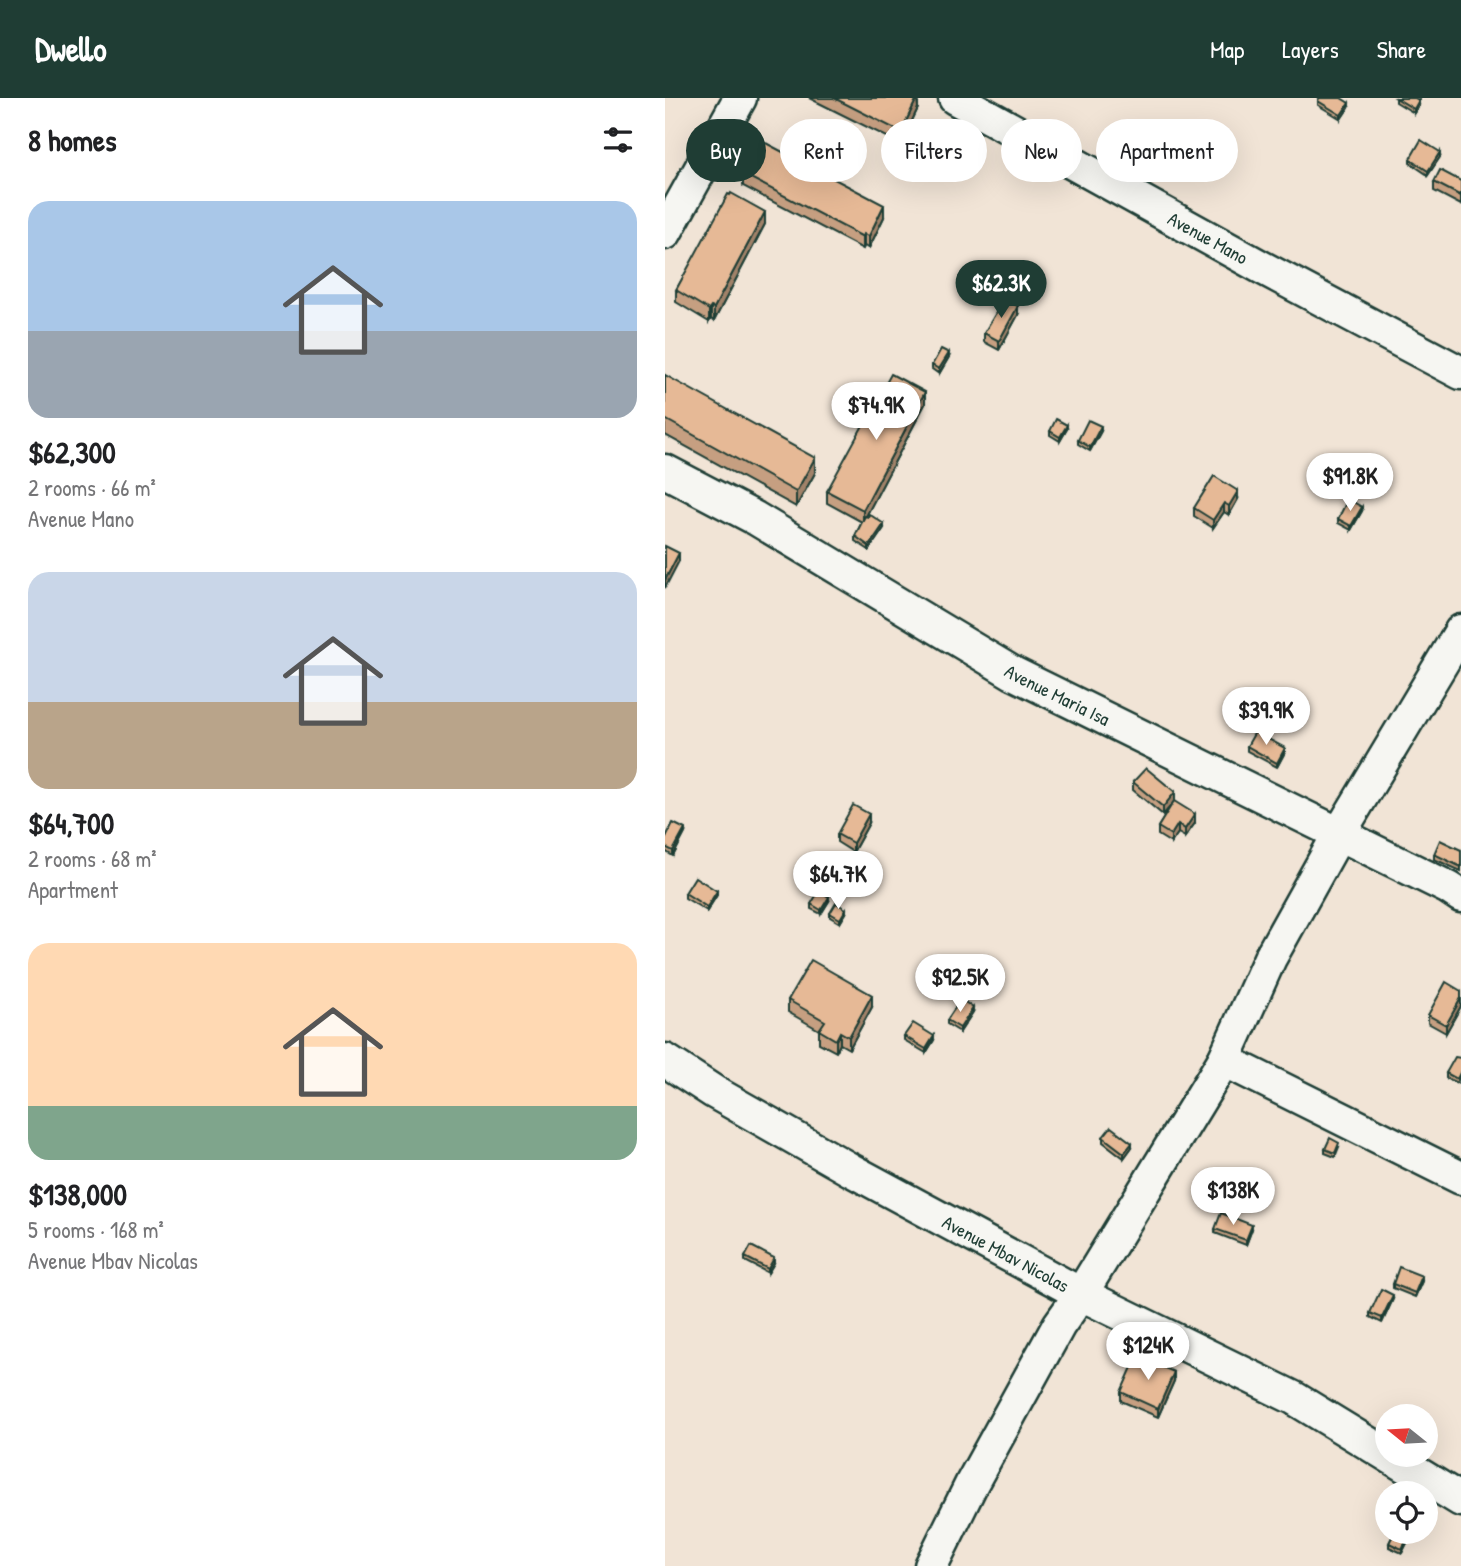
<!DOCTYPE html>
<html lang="en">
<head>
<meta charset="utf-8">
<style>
	:root { --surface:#fff; --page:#f2f2f2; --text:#202124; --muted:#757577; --accent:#1f3d34 }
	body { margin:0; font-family:"Patrick Hand",sans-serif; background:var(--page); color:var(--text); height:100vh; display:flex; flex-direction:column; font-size:26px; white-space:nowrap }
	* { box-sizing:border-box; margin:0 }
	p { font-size:23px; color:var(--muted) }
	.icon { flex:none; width:38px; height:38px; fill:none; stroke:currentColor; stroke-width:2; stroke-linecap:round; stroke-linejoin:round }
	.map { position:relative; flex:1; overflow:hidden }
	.sheet { display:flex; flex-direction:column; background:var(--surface); width:665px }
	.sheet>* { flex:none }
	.top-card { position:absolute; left:21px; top:21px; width:665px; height:63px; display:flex; gap:14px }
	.needle { width:46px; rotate:288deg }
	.tools { position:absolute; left:710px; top:1306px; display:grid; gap:14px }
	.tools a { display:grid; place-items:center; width:63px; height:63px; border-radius:50%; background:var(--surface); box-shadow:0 7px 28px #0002; font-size:35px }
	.price { position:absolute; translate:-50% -60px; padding:0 16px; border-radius:24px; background:#fff; color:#222; font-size:23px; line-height:46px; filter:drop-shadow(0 2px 4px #0008) }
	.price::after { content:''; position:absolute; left:50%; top:42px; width:21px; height:16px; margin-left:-10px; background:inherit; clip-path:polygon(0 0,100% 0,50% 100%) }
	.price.active { background:var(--accent); color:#fff }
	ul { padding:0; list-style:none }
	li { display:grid; align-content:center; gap:14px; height:371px; padding:0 28px }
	li span { display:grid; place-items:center; height:217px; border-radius:21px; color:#555 }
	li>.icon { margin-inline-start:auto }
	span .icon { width:126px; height:126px; fill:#fffc; stroke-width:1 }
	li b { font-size:30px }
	h2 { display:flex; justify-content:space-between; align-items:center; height:84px; padding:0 28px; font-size:30px }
	.pill { padding:0 24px; border-radius:32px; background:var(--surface); box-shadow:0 7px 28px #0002; font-size:24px; line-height:63px }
	.pill.active { background:var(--accent); color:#fff }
	header { display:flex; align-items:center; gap:42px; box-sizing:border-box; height:98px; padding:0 35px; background:var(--accent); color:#fff }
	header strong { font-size:33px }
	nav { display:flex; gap:38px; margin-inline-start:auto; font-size:24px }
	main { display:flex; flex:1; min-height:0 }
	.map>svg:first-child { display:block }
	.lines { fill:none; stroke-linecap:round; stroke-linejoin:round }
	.minor-casing { stroke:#1f3d34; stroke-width:37 }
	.minor { stroke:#f6f6f2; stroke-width:32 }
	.wall { fill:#c69f81; stroke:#1f3d34; stroke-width:2 }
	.shaded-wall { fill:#a18269; stroke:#1f3d34; stroke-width:2 }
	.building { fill:#e6b996; stroke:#1f3d34; stroke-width:2 }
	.labels { text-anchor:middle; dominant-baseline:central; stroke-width:7; stroke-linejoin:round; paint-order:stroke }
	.street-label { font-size:19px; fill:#1f3d34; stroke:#f6f6f2 }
</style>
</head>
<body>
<header>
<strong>Dwello</strong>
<nav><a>Map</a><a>Layers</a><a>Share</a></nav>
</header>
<main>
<section class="sheet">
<h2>8 homes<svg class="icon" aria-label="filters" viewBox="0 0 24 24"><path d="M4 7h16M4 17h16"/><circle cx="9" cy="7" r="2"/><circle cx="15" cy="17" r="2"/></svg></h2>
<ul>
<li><span style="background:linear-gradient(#a9c7e8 60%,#9aa5b1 0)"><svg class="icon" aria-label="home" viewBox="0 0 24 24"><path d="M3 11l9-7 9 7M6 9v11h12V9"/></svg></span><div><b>$62,300</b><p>2 rooms · 66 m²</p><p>Avenue Mano</p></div></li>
<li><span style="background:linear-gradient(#c9d6e8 60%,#b9a48a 0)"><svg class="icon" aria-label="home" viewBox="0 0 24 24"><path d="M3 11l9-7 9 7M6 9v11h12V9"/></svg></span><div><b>$64,700</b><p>2 rooms · 68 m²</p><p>Apartment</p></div></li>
<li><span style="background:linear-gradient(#ffd9b3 75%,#7fa58c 0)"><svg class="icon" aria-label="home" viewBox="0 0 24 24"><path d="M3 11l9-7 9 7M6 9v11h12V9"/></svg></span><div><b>$138,000</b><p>5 rooms · 168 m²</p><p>Avenue Mbav Nicolas</p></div></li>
</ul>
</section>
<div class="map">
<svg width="796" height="1468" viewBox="0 0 796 1468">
	<rect width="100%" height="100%" fill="#f1e4d6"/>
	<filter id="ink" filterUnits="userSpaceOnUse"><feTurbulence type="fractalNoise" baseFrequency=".0143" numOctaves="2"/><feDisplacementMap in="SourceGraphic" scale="14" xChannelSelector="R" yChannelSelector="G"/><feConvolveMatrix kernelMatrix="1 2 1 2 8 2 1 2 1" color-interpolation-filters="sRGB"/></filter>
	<g filter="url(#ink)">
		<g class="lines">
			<g class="minor-casing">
				<g id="minor">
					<path id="s1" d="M 290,0 L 596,169 L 796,275"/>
					<polyline points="0,135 75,0"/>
					<path id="s2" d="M 0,373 L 90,420 L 348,575 L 784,790 L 796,798"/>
					<path id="s3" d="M 0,962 L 49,994 L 186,1072 L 416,1196 L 629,1300 L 796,1402"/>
					<polyline points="559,962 796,1080"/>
					<polyline points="266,1468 307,1385 394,1227 416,1196 559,962 605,860 674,736 796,533"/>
				</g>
			</g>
			<use href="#minor" class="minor"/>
		</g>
		<g class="wall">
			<polygon points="144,0 253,0 253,10 236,46"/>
			<polygon points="731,0 754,7 749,15 731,4"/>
			<polygon points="653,3 684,9 676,21 653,7"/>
			<polygon points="775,59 763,77 745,65 745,61"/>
			<polygon points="78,76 219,119 204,150 199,148 198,151 78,88"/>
			<polygon points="796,83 796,107 769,93 769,84"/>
			<polygon points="65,97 100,126 49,223 46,221 44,224 11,204 11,192"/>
			<polygon points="353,217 334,252 319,244 319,235"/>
			<polygon points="284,259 274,276 267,271 267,267"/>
			<polygon points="0,277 150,375 131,409 0,337"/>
			<polygon points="260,306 201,418 219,430 204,452 190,443 190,438 197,424 162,405 162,393"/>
			<polygon points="402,331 395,343 385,337 385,333"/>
			<polygon points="436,333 425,353 413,346 413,342"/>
			<polygon points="573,401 564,417 559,414 548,430 529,418 529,410"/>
			<polygon points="697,413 686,432 673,425 673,421"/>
			<polygon points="582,648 620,654 612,669 582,653"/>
			<polygon points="468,684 510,703 509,704 530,725 520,739 513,735 506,745 493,737 493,729 507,707 498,717 468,692"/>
			<polygon points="204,725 188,754 172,744 172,736"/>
			<polygon points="20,735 8,758 0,753 0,741"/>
			<polygon points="796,752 796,773 769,761 769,756"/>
			<polygon points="20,795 52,797 42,813 20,800"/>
			<polygon points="164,803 156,816 146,811 146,806"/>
			<polygon points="165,815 181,815 175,825 165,819"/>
			<polygon points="796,893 796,908 781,935 763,925 763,917"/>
			<polygon points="123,902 207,909 184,951 175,946 171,954 154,945 154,932 123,914"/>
			<polygon points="308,914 295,934 282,926 282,922"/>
			<polygon points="239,938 269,942 261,955 239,942"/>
			<polygon points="796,960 796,977 792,985 781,980 781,975"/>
			<polygon points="438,1039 467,1049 459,1060 438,1044"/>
			<polygon points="674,1049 670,1059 660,1055 660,1051"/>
			<polygon points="550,1131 587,1131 581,1147 550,1135"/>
			<polygon points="80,1159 109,1165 103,1175 80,1163"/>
			<polygon points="757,1183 750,1199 728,1190 728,1186"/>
			<polygon points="728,1201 717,1225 705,1219 705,1215"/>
			<polygon points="509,1283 493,1319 456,1303 456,1294"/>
			<polygon points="730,1433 748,1433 737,1455 724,1449 724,1445"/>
		</g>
		<g class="shaded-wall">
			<polygon points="252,0 253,10 236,46 236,34"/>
			<polygon points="754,2 754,7 749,15 749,11"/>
			<polygon points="684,5 684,9 676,21 676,17"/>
			<polygon points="775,54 775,59 763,77 763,73"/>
			<polygon points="219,107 219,119 204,150 204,138"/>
			<polygon points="100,114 100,126 49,223 49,210"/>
			<polygon points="199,136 199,148 198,151 198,139"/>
			<polygon points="353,208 353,217 334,252 334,243"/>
			<polygon points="46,209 46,221 44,224 44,212"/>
			<polygon points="284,255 284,259 274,276 274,271"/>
			<polygon points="260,294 260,306 198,424 198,412"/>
			<polygon points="402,327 402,331 395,343 395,339"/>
			<polygon points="436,328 436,333 425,353 425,349"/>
			<polygon points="150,360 150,375 131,409 131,394"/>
			<polygon points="573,393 573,401 564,417 564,408"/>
			<polygon points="559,405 559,414 548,430 548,422"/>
			<polygon points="697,409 697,413 686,432 686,428"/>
			<polygon points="219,426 219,430 204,452 204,448"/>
			<polygon points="14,455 14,463 0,490 0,482"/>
			<polygon points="620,650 620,654 612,669 612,665"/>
			<polygon points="510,694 510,703 498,717 498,709"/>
			<polygon points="204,716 204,725 188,754 188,745"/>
			<polygon points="530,716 530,725 520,739 520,731"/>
			<polygon points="513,726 513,735 506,745 506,737"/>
			<polygon points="20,731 20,735 8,758 8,753"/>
			<polygon points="52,793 52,797 42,813 42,809"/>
			<polygon points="164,799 164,803 156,816 156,812"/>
			<polygon points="181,811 181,815 175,825 175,821"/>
			<polygon points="207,897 207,909 184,951 184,939"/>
			<polygon points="796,900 796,908 781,935 781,927"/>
			<polygon points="308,910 308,914 295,934 295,930"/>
			<polygon points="175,934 175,946 171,954 171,942"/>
			<polygon points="269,938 269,942 261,955 261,951"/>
			<polygon points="467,1045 467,1049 459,1060 459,1055"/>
			<polygon points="587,1127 587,1131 581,1147 581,1142"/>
			<polygon points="109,1160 109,1165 103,1175 103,1171"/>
			<polygon points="757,1178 757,1183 750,1199 750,1195"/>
			<polygon points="728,1197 728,1201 717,1225 717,1220"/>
			<polygon points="509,1274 509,1283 493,1319 493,1311"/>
			<polygon points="746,1433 748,1433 737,1455 737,1451"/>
		</g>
		<g class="building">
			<polygon points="169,0 252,0 236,34"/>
			<polygon points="654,0 676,0 684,5 676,17 653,3"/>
			<polygon points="731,0 750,0 754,2 749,11"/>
			<polygon points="95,42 219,107 204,138 199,136 198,139 78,76"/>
			<polygon points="756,42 775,54 763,73 745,61"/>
			<polygon points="775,72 796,83 796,98 769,84"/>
			<polygon points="66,95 100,114 49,210 46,209 44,212 11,192 63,96 65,97"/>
			<polygon points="339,201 353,208 334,243 319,235"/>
			<polygon points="276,251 284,255 274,271 267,267"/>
			<polygon points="226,276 260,294 198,412 162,393"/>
			<polygon points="0,277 150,360 131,394 0,321"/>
			<polygon points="391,321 402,327 395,339 385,333"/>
			<polygon points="423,322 436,328 425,349 413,342"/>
			<polygon points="549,378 573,393 564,408 559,405 548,422 529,410"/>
			<polygon points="683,401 697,409 686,428 673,421"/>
			<polygon points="204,416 219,426 204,448 190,438 200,418 203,419"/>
			<polygon points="0,448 14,455 0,482"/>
			<polygon points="590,634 620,650 612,665 582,648"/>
			<polygon points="481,670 510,694 498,709 468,684"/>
			<polygon points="509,703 530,716 520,731 513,726 506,737 493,729"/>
			<polygon points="188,707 204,716 188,745 172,736"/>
			<polygon points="8,725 20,731 8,753 0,749 0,741"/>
			<polygon points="775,742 796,752 796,769 769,756"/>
			<polygon points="30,779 52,793 42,809 20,795"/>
			<polygon points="154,793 164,799 156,812 146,806"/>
			<polygon points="171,805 181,811 175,821 165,815"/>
			<polygon points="146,862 207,897 184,939 175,934 171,942 154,932 160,923 123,902"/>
			<polygon points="781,884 796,893 796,900 781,927 763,917"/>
			<polygon points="296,901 308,910 295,930 282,922"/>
			<polygon points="248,925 269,938 261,951 239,938"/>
			<polygon points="790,959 796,960 796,973 792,981 781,975"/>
			<polygon points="446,1029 467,1045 459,1055 438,1039"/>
			<polygon points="665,1040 674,1045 670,1055 660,1051"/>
			<polygon points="556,1115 587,1127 581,1142 550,1131"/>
			<polygon points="86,1148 109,1160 103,1171 80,1159"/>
			<polygon points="734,1169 757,1178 750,1195 728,1186"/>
			<polygon points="716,1191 728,1197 717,1220 705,1215"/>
			<polygon points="472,1258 509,1274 493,1311 456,1294"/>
			<polygon points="730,1433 746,1433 737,1451 724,1445"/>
		</g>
	</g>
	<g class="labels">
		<g class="street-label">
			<text stroke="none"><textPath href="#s1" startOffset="289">Avenue Mano</textPath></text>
			<text stroke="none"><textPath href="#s2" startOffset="452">Avenue Maria Isa</textPath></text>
			<text stroke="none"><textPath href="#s3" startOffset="392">Avenue Mbav Nicolas</textPath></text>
		</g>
	</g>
</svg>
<div class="tools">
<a><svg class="needle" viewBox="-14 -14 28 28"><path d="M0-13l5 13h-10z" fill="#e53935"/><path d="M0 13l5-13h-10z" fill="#757577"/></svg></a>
<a><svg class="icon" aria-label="locate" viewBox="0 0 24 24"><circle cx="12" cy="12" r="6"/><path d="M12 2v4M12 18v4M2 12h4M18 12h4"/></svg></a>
</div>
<b class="price active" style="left:336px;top:222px">$62.3K</b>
<b class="price" style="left:211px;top:344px">$74.9K</b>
<b class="price" style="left:685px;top:415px">$91.8K</b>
<b class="price" style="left:601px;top:649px">$39.9K</b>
<b class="price" style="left:173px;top:813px">$64.7K</b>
<b class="price" style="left:295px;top:916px">$92.5K</b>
<b class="price" style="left:568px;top:1129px">$138K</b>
<b class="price" style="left:483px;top:1284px">$124K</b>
<div class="top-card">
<a class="pill active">Buy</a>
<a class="pill">Rent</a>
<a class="pill">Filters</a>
<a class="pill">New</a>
<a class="pill">Apartment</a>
</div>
</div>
</main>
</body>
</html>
